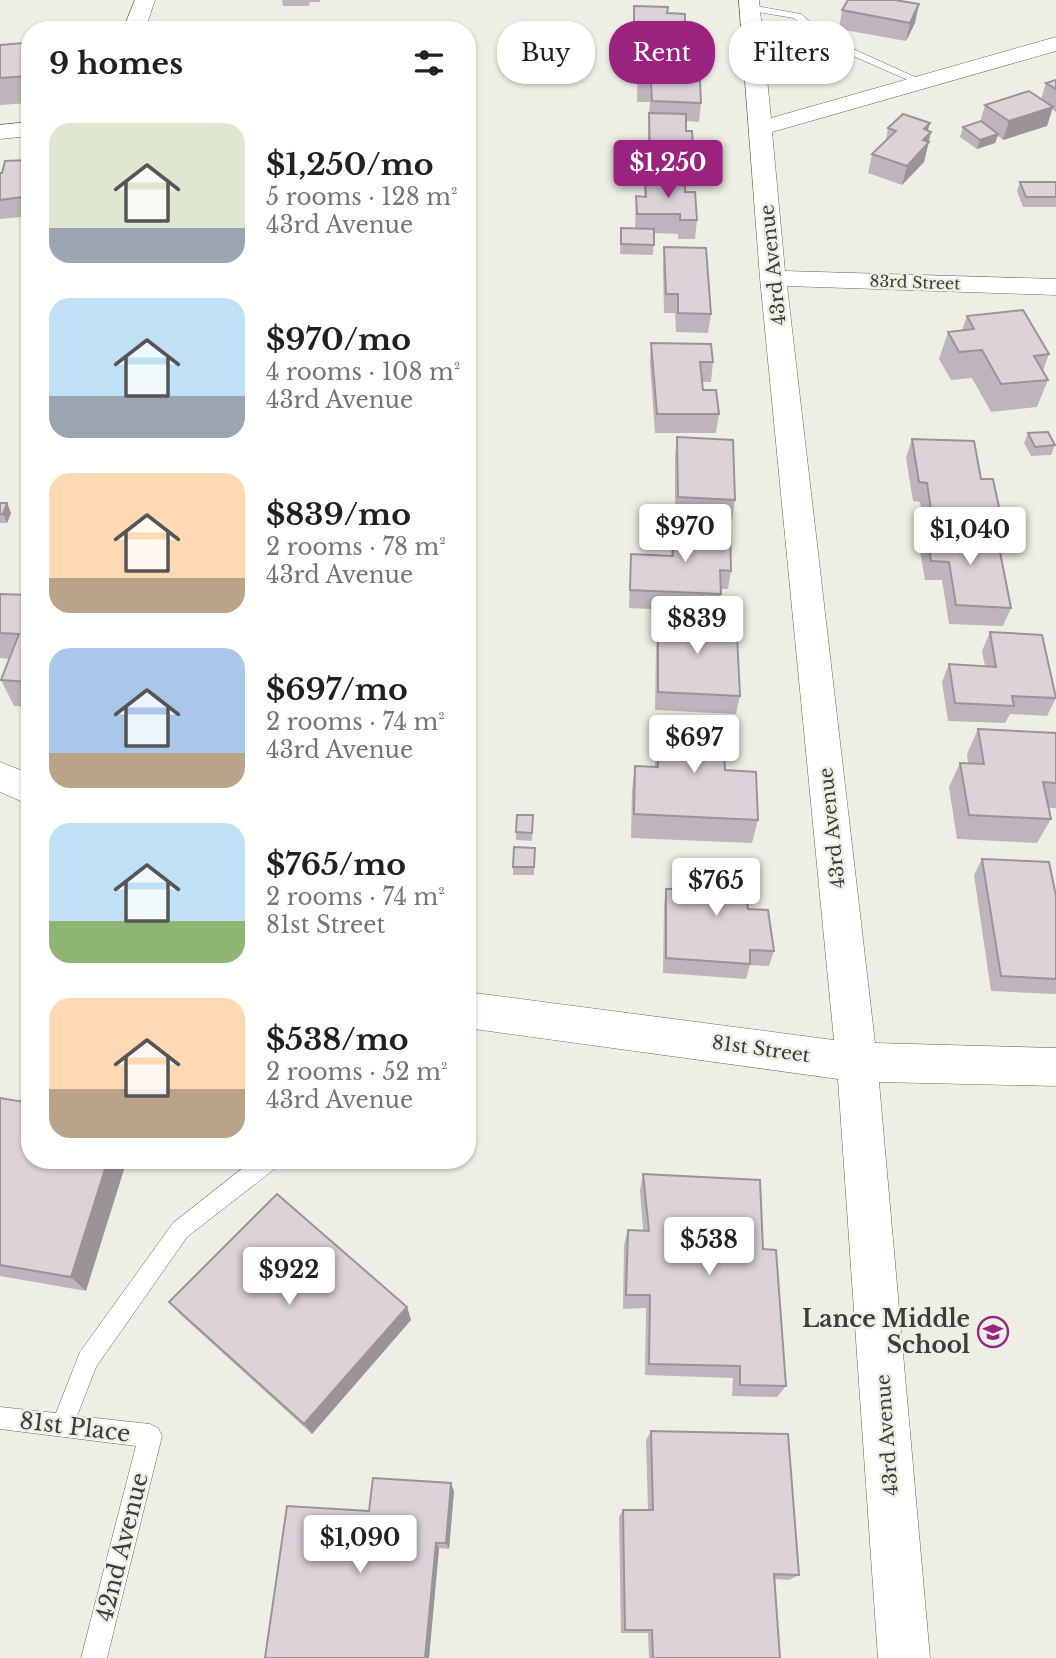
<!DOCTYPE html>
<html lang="en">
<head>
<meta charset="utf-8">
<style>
	:root { --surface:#fff; --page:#f6f6f6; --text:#202124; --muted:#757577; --accent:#99237f }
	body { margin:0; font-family:"Libre Baskerville",serif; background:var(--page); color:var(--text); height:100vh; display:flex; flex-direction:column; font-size:26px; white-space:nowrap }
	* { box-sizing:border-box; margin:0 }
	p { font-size:23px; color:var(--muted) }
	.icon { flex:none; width:38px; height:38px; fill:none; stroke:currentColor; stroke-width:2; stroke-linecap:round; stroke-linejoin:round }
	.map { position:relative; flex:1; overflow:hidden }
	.sheet { position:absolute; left:21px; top:21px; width:455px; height:1148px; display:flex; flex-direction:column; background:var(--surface); border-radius:28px; box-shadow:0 2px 5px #0004 }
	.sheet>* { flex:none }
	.banner { position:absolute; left:497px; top:21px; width:453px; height:63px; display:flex; gap:14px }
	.price { position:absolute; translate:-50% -60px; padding:0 16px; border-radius:7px; background:#fff; color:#222; font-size:23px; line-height:46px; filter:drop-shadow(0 2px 4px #0008) }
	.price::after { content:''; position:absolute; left:50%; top:42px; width:21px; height:16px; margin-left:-10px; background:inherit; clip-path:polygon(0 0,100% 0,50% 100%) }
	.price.on { background:var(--accent); color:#fff }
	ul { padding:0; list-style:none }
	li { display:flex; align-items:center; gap:21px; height:175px; padding:0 28px }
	li span { display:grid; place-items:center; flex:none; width:196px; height:140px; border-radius:21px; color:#555 }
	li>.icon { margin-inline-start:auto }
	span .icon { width:84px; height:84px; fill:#fffc; stroke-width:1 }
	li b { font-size:30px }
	h2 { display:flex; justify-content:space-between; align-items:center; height:84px; padding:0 28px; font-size:30px }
	.chip { padding:0 24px; border-radius:28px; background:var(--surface); box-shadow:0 2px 5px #0004; font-size:24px; line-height:63px }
	.chip.on { background:var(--accent); color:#fff }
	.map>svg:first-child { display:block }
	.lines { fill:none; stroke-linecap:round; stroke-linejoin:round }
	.lane-casing { stroke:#63645b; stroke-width:1 }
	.street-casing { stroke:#63645b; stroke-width:1 }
	.lane { fill:#fff; fill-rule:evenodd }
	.street { fill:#fff; fill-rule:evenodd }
	.wall { fill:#bdb5bb }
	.shaded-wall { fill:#9a9498 }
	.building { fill:#dcd3d9; stroke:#9a9498; stroke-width:2 }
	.labels { text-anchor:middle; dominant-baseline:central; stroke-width:5; stroke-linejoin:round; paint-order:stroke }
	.far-street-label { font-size:16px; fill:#3c3d39; stroke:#eeefe4 }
	.street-label { font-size:19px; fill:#3c3d39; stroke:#eeefe4 }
	.near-poi-label { font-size:23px; font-weight:bold; fill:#3c3d39; stroke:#eeefe4; text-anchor:end }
	.near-street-label { font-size:23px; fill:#3c3d39; stroke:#eeefe4 }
</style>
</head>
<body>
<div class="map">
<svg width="1056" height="1658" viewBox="0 0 1056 1658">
	<rect width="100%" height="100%" fill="#eeefe4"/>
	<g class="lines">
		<g class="lane-casing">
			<g id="lane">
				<polygon points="750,5 801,14 829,38 926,82 917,84 821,42 794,18 746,10 746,6"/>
				<polygon points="253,1160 280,1160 277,1167 187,1237 96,1367 77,1416 150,1424 158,1428 162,1436 107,1658 81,1658 136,1446 0,1429 0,1407 56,1413 80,1352 173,1223"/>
			</g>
		</g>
		<g class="street-casing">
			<g id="street">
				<polygon points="135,0 155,0 145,30 123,30"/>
				<polygon points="739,0 759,0 771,118 1056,37 1056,51 772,132 785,271 1056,279 1056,295 787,286 875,1043 1056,1048 1056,1086 879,1082 930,1658 878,1658 838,1079 467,1028 467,992 834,1040 760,278"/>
				<polygon points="30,122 30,136 0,139 0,125"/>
				<polygon points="0,762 30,774 30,805 0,792"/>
			</g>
		</g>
		<use href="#lane" class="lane"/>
		<use href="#street" class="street"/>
	</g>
	<g class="wall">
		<polygon points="282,0 320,0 320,2 310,2 309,6 283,6"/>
		<polygon points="634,6 668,13 685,26 695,52 693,71 674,70 674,81 701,103 699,122 686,121 686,131 694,164 692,183 685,183 685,192 697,220 695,239 678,239 678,234 654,233 653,255 620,254 621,228 635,228 636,196 644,197 645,180 649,180 648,132 650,102 637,102 638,41 633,40"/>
		<polygon points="842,10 915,23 906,41 839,29"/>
		<polygon points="0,45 26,52 30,52 30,103 0,105"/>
		<polygon points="1056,80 1056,112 1052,109 1047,126 1003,140 998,136 995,143 977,149 960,137 963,127 980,122 985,105 1041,99 1046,83"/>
		<polygon points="888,128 928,131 929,142 924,162 902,185 868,173 872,154 886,140"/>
		<polygon points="30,160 30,216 0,219 0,173"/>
		<polygon points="1020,182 1056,183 1056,207 1023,207 1017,191"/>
		<polygon points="664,247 711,314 708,333 676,332 675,313 664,313 663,267"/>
		<polygon points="967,316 1049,354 1043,371 1048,380 1037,407 991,412 972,378 951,380 939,359 948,332 962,330"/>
		<polygon points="651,343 713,362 711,382 702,382 703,390 719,414 716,433 655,433 650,363"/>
		<polygon points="1028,433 1055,445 1051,455 1031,456 1024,443"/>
		<polygon points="677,437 735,500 732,519 675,516 675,456"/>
		<polygon points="912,439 981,479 1000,512 993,531 980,530 984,551 1011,608 1003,626 949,624 942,580 925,580 919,545 925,528 920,502 913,501 906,458"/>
		<polygon points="0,503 7,503 11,513 7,523 0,523"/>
		<polygon points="673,528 731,571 728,589 721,589 718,612 629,608 631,554 671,556"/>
		<polygon points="0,594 30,595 30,707 14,706 1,680 9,659 0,658"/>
		<polygon points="663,613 724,634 740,696 736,714 655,710 656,649 658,631 661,631"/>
		<polygon points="990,632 1056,698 1047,716 1010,714 1005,723 948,721 942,682 949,664 985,666 982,651"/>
		<polygon points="659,717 725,770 758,820 752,843 631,838 632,790 635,766 655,767 655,742"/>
		<polygon points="978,729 1056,733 1056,808 1048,808 1051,819 1037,843 957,839 949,787 960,763 968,763 967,754"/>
		<polygon points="533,815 532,841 516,840 516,832"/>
		<polygon points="535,848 534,875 513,875 513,867"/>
		<polygon points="701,859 748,909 774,951 769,966 750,965 746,979 663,973 664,905 666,889 698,888 697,875"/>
		<polygon points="982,859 1056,896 1056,994 991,991 974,875"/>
		<polygon points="0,1098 86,1291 0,1276"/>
		<polygon points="643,1174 763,1249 786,1386 777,1397 732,1396 733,1378 645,1375 646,1308 623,1309 624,1245 628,1230 643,1230 640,1190"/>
		<polygon points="169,1302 407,1307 411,1320 312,1434 181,1315"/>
		<polygon points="651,1431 799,1575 789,1580 775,1579 780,1658 649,1658 648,1633 621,1633 619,1517 623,1510 648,1510 646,1440"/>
		<polygon points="454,1491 449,1549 439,1548 429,1658 265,1658 369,1511"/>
	</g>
	<g class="shaded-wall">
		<polygon points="919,4 915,23 906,41 910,23"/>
		<polygon points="1053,107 1047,126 1003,140 1009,121"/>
		<polygon points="930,123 926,137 931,132 924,162 902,185 907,166 924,129"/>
		<polygon points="998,134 995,143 977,149 980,140"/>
		<polygon points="473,156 474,175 467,176 467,157"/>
		<polygon points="7,503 11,513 7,523 3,514"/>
		<polygon points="108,1160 127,1160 86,1291 71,1277"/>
		<polygon points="407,1307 411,1320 312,1434 304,1424"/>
		<polygon points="451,1483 454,1491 449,1549 446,1543"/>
		<polygon points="436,1543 439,1548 429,1658 425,1658"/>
	</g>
	<g class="building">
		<polygon points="848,0 895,0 919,4 910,23 842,10"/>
		<polygon points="634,6 668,7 667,13 685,14 685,26 694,27 695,52 651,51 652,45 639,45 639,34 654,35 654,23 634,22"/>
		<polygon points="23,43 22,52 30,52 30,76 0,78 0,45"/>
		<polygon points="638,60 673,61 674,81 700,81 701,103 652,101 651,83 638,83"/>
		<polygon points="1056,80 1056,89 1046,83"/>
		<polygon points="1029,91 1053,107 1009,121 985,105"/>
		<polygon points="649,113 686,114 686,131 692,131 694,164 650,163"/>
		<polygon points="903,114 930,123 924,129 931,132 923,140 929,142 907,166 872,154 896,131 888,128"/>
		<polygon points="981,121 998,134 980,140 963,127"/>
		<polygon points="467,146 473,156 467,157"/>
		<polygon points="30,160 30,196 0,200 0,173 2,173 5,161"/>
		<polygon points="645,180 685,180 685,192 695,192 697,220 680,220 680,214 637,214 636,196 646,197"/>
		<polygon points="1020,182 1056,182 1056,197 1026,197"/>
		<polygon points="621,228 654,229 654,245 621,244"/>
		<polygon points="664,247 706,248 711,314 678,313 678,294 666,294"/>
		<polygon points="1023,310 1049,354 1034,356 1048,380 1001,384 982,350 959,352 948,332 974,329 967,316"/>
		<polygon points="651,343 711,344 713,362 700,362 703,390 716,390 719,414 657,414"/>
		<polygon points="1048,432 1055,445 1035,447 1028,433"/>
		<polygon points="677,437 733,440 735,500 678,497"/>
		<polygon points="912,439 974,441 981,479 993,479 1000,512 931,509 927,483 919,482"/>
		<polygon points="0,503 7,503 3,514 0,514"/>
		<polygon points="926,526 980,529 984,551 1000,552 1011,608 956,605 949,562 931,561"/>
		<polygon points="673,528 730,530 731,571 720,570 721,594 630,590 631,554 673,556"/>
		<polygon points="0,594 30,595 30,682 1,680 19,634 0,633"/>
		<polygon points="663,613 723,615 724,634 737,635 740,696 658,692 658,631 663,631"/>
		<polygon points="990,632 1042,635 1056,698 1012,696 1014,706 955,703 949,664 996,667"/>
		<polygon points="659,717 723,720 725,770 756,772 758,820 634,814 635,766 658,767"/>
		<polygon points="978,729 1056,733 1056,783 1043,782 1051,819 969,815 960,763 984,764"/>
		<polygon points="517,815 533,815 532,833 516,832"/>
		<polygon points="514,847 535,848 534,867 513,867"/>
		<polygon points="701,859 742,859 748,909 768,910 774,951 750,950 750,964 666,958 666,889 703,888"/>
		<polygon points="982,859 1049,862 1056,896 1056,979 1001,976"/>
		<polygon points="0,1098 30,1103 30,1160 108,1160 71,1277 0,1265"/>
		<polygon points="643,1174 760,1180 763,1249 776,1250 786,1386 740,1385 740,1366 649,1364 650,1295 626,1295 628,1230 649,1231"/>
		<polygon points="277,1194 407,1307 304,1424 169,1302"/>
		<polygon points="651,1431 788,1434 799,1575 774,1574 780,1658 653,1658 652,1630 625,1630 623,1510 653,1510"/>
		<polygon points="373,1478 451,1483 446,1543 436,1543 425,1658 265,1658 287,1506 369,1511"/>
	</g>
	<defs>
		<g id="school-ring" transform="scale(1.575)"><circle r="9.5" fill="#eeefe4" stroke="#99237f" stroke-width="1.5"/><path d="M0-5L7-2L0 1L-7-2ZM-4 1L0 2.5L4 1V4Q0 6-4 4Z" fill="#99237f"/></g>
	</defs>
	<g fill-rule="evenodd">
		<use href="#school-ring" x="993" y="1332"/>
	</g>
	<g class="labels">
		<g class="far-street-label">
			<text transform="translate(915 282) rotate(2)">83rd Street</text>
		</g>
		<g class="street-label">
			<text transform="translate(773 265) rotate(-96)">43rd Avenue</text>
			<text transform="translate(832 828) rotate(-96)">43rd Avenue</text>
			<text transform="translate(761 1049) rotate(8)">81st Street</text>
			<text transform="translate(887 1435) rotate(-94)">43rd Avenue</text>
		</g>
		<g class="near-poi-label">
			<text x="970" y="1319">Lance Middle<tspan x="970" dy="26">School</tspan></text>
		</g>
		<g class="near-street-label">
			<text transform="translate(75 1427) rotate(7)">81st Place</text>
			<text transform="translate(122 1547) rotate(-76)">42nd Avenue</text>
		</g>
	</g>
</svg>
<b class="price on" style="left:668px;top:200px">$1,250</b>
<b class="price" style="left:685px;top:564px">$970</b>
<b class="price" style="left:970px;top:567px">$1,040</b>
<b class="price" style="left:697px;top:656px">$839</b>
<b class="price" style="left:694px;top:775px">$697</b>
<b class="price" style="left:716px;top:918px">$765</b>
<b class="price" style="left:709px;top:1277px">$538</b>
<b class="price" style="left:289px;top:1307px">$922</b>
<b class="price" style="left:360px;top:1575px">$1,090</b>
<div class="banner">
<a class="chip">Buy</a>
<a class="chip on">Rent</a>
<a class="chip">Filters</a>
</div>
<section class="sheet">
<h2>9 homes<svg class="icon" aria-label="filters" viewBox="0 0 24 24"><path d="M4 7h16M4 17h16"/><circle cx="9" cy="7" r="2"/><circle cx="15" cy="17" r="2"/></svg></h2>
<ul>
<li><span style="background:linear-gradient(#dfe7d0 75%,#9aa5b1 0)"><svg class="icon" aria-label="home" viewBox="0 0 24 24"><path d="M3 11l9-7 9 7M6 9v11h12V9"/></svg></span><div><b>$1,250/mo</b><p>5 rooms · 128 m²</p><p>43rd Avenue</p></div></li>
<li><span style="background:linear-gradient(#bfe0f5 70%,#9aa5b1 0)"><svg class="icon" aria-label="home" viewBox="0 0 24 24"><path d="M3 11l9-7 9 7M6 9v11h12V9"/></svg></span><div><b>$970/mo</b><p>4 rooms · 108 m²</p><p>43rd Avenue</p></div></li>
<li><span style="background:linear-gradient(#ffd9b3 75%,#b9a48a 0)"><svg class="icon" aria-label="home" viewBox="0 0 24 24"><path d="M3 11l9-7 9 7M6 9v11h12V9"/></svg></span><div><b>$839/mo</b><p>2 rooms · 78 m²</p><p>43rd Avenue</p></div></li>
<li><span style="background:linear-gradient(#a9c7e8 75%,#b9a48a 0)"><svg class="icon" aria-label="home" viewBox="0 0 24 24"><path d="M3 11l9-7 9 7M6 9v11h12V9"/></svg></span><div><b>$697/mo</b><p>2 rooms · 74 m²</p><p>43rd Avenue</p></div></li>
<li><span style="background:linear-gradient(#bfe0f5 70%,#8fb573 0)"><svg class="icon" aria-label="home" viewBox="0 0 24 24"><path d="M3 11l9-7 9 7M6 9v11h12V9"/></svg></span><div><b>$765/mo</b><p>2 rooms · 74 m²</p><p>81st Street</p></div></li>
<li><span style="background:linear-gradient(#ffd9b3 65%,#b9a48a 0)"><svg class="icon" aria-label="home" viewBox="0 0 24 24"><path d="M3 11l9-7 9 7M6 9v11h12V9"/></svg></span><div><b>$538/mo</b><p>2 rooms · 52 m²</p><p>43rd Avenue</p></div></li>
</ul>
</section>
</div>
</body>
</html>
